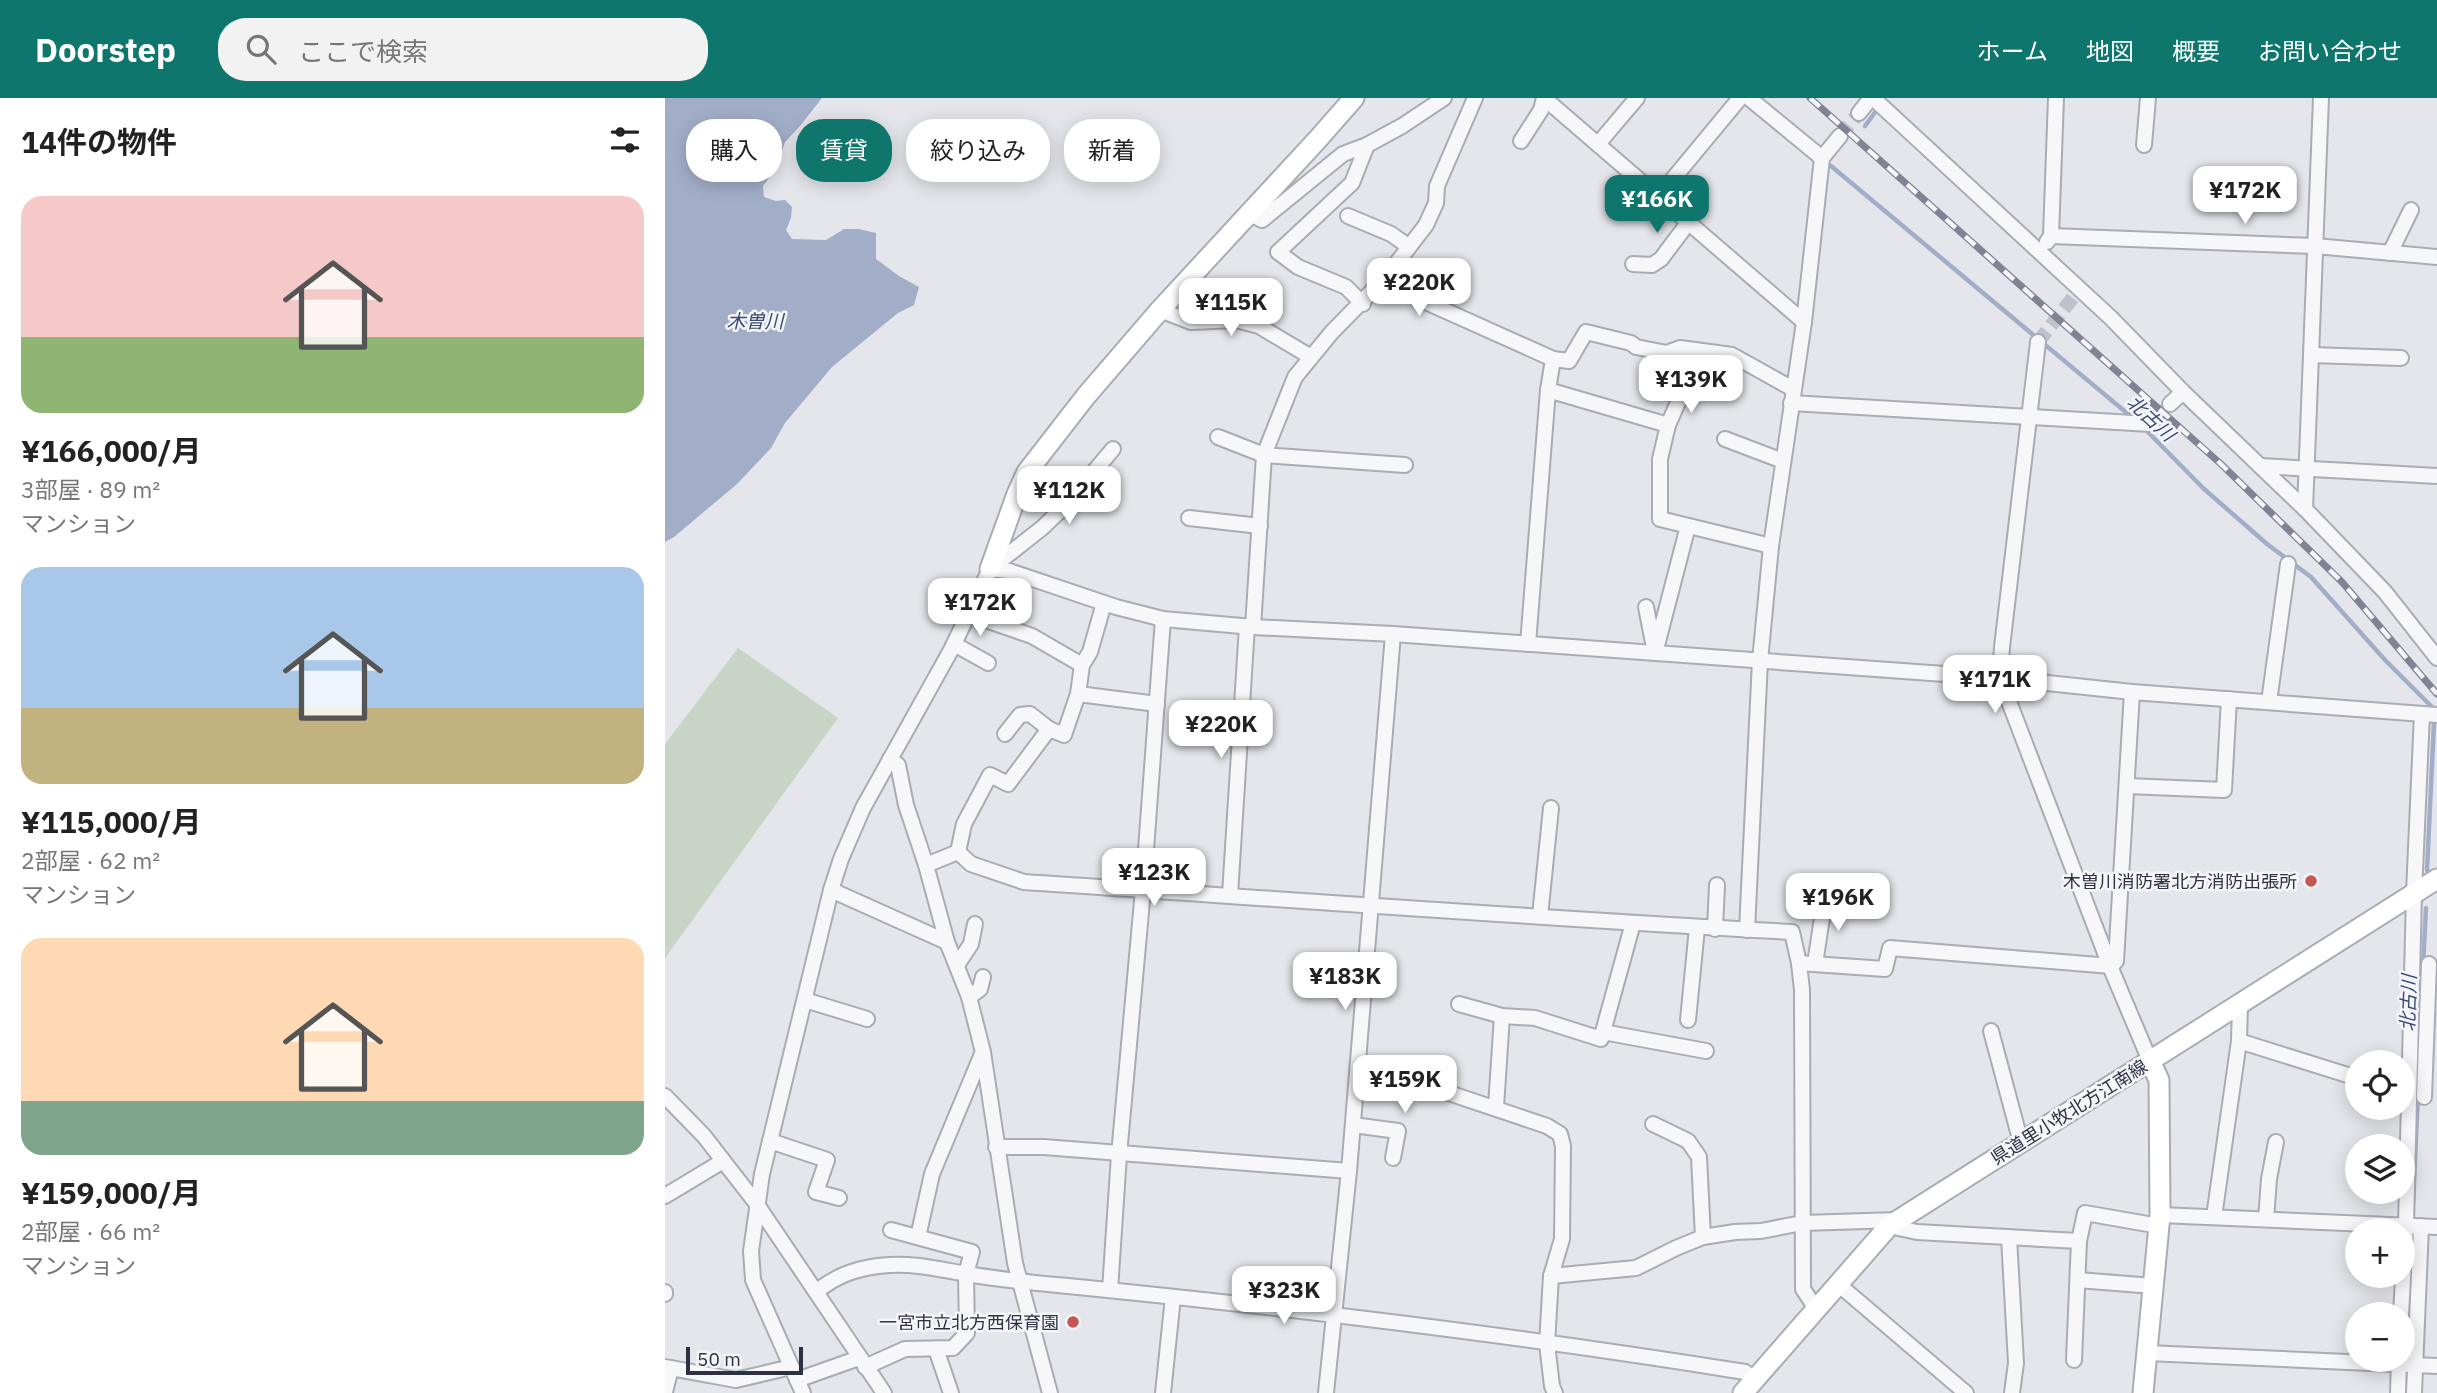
<!DOCTYPE html>
<html lang="ja">
<head>
<meta charset="utf-8">
<style>
	:root { --surface:#fff; --page:#f2f2f2; --text:#222; --muted:#767676; --accent:#0f766e }
	body { margin:0; font-family:"IBM Plex Sans","Noto Sans JP",sans-serif; background:var(--page); color:var(--text); height:100vh; display:flex; flex-direction:column; font-size:26px; white-space:nowrap }
	* { box-sizing:border-box; margin:0 }
	p { font-size:23px; color:var(--muted) }
	.icon { flex:none; width:38px; height:38px; fill:none; stroke:currentColor; stroke-width:2; stroke-linecap:round; stroke-linejoin:round }
	.map { position:relative; flex:1; overflow:hidden }
	.details { display:flex; flex-direction:column; background:var(--surface); width:665px }
	.details>* { flex:none }
	.guide { position:absolute; left:21px; top:21px; width:665px; height:63px; display:flex; gap:14px }
	.buttons { position:absolute; left:1680px; top:952px; display:grid; gap:14px }
	.buttons a { display:grid; place-items:center; width:70px; height:70px; border-radius:50%; background:var(--surface); box-shadow:0 4px 18px #0003; font-size:35px }
	.scale { position:absolute; left:21px; bottom:18px; width:117px; box-sizing:border-box; padding-left:7px; border:4px solid #2d3142; border-top:0; font-size:19px; line-height:24px; white-space:nowrap; color:#2d3142; -webkit-text-stroke:5px #f4f5f8; paint-order:stroke }
	.price { position:absolute; translate:-50% -60px; padding:0 16px; border-radius:14px; background:#fff; color:#222; font-size:23px; line-height:46px; filter:drop-shadow(0 2px 4px #0008) }
	.price::after { content:''; position:absolute; left:50%; top:42px; width:21px; height:16px; margin-left:-10px; background:inherit; clip-path:polygon(0 0,100% 0,50% 100%) }
	.price.on { background:var(--accent); color:#fff }
	ul { padding:0; list-style:none }
	li { display:grid; align-content:center; gap:14px; height:371px; padding:0 21px }
	li span { display:grid; place-items:center; height:217px; border-radius:21px; color:#555 }
	li>.icon { margin-inline-start:auto }
	span .icon { width:126px; height:126px; fill:#fffc; stroke-width:1 }
	li b { font-size:30px }
	h2 { display:flex; justify-content:space-between; align-items:center; height:84px; padding:0 21px; font-size:30px }
	.tag { padding:0 24px; border-radius:28px; background:var(--surface); box-shadow:0 4px 18px #0003; font-size:24px; line-height:63px }
	.tag.on { background:var(--accent); color:#fff }
	header { display:flex; align-items:center; gap:42px; box-sizing:border-box; height:98px; padding:0 35px; background:var(--accent); color:#fff }
	header strong { font-size:33px }
	nav { display:flex; gap:38px; margin-inline-start:auto; font-size:24px }
	.search { width:490px; height:63px; background:var(--page); display:flex; align-items:center; gap:18px; box-sizing:border-box; padding:0 24px; border-radius:28px; color:var(--muted); font-size:26px }
	main { display:flex; flex:1; min-height:0 }
	.map>svg:first-child { display:block }
	.green { fill:#c7d4c6 }
	.water { fill:#a2aec8 }
	.lines { fill:none; stroke-linecap:round; stroke-linejoin:round }
	.stream { stroke:#a2aec8; stroke-width:4.5 }
	.street-tunnel { stroke:#bfc2c9; stroke-width:14; stroke-dasharray:14 7; stroke-linecap:butt }
	.street-casing { stroke:#a9acb5; stroke-width:18 }
	.secondary-casing { stroke:#a9acb5; stroke-width:23 }
	.street { stroke:#f7f7f9; stroke-width:14 }
	.secondary { stroke:#fff; stroke-width:19 }
	.rail-casing { stroke:#7f8394; stroke-width:7 }
	.rail { stroke:#f4f5f8; stroke-width:4.5; stroke-dasharray:13; stroke-linecap:butt }
	.poi-dot { fill:#c55654; stroke:#f4f5f8; stroke-width:2.5 }
	.labels { text-anchor:middle; dominant-baseline:central; stroke-width:5; stroke-linejoin:round; paint-order:stroke }
	.poi-label { font-size:18px; fill:#2d3142; stroke:#f4f5f8; text-anchor:end }
	.street-label { font-size:18px; fill:#2d3142; stroke:#f4f5f8 }
	.water-label { font-size:19px; font-style:italic; fill:#3a4a74; stroke:#f4f5f8 }
</style>
</head>
<body>
<header>
<strong>Doorstep</strong>
<div class="search"><svg class="icon" aria-label="search" viewBox="0 0 24 24"><circle cx="10" cy="10" r="6"/><path d="M15 15l6 6"/></svg>ここで検索</div>
<nav><a>ホーム</a><a>地図</a><a>概要</a><a>お問い合わせ</a></nav>
</header>
<main>
<section class="details">
<h2>14件の物件<svg class="icon" aria-label="filters" viewBox="0 0 24 24"><path d="M4 7h16M4 17h16"/><circle cx="9" cy="7" r="2"/><circle cx="15" cy="17" r="2"/></svg></h2>
<ul>
<li><span style="background:linear-gradient(#f6c9c9 65%,#8fb573 0)"><svg class="icon" aria-label="home" viewBox="0 0 24 24"><path d="M3 11l9-7 9 7M6 9v11h12V9"/></svg></span><div><b>¥166,000/月</b><p>3部屋 · 89 m²</p><p>マンション</p></div></li>
<li><span style="background:linear-gradient(#a9c7e8 65%,#c2b280 0)"><svg class="icon" aria-label="home" viewBox="0 0 24 24"><path d="M3 11l9-7 9 7M6 9v11h12V9"/></svg></span><div><b>¥115,000/月</b><p>2部屋 · 62 m²</p><p>マンション</p></div></li>
<li><span style="background:linear-gradient(#ffd9b3 75%,#7fa58c 0)"><svg class="icon" aria-label="home" viewBox="0 0 24 24"><path d="M3 11l9-7 9 7M6 9v11h12V9"/></svg></span><div><b>¥159,000/月</b><p>2部屋 · 66 m²</p><p>マンション</p></div></li>
</ul>
</section>
<div class="map">
<svg width="1772" height="1295" viewBox="0 0 1772 1295">
	<rect width="100%" height="100%" fill="#e4e6eb"/>
	<polygon class="green" points="73,550 173,620 0,860 0,646"/>
	<polygon class="water" points="0,0 157,0 135,28 120,44 110,72 98,88 99,99 111,103 120,102 127,109 126,120 121,132 127,141 161,142 179,131 194,131 211,135 211,161 234,178 254,189 249,207 233,215 167,269 120,325 106,350 72,386 9,439 0,444"/>
	<g class="lines">
		<g class="stream">
			<polyline points="1200,28 1211,13"/>
			<polyline points="1166,68 1469,321"/>
			<polyline points="1478,329 1538,390 1602,446 1646,479 1720,562 1769,611"/>
			<polyline points="1762,772 1769,625"/>
			<polyline points="1758,868 1761,810"/>
			<polyline points="1748,1106 1753,996"/>
			<polyline points="1744,1246 1747,1146"/>
		</g>
		<g class="street-tunnel">
			<polyline points="1175,38 1194,15"/>
			<polyline points="1373,244 1410,197"/>
			<polyline points="1490,321 1505,306"/>
		</g>
		<g class="street-casing">
			<g id="street">
				<polyline points="879,0 1139,224"/>
				<polyline points="1084,0 1157,60"/>
				<polyline points="1208,0 1446,220 1518,294 1640,411 1720,494 1772,560"/>
				<polyline points="1194,15 1206,0"/>
				<polyline points="856,43 876,12 879,0"/>
				<polyline points="933,46 972,0"/>
				<polyline points="1479,47 1483,0"/>
				<polyline points="993,99 1075,0"/>
				<polyline points="585,116 597,122 678,56 702,47 737,28 779,0"/>
				<polyline points="683,118 726,136 743,148"/>
				<polyline points="1386,138 1650,148 1772,159"/>
				<polyline points="1382,144 1386,138 1391,0"/>
				<polyline points="1725,155 1746,112"/>
				<polyline points="968,166 987,167 996,161 1023,125"/>
				<polyline points="721,179 761,127 771,105 772,88 810,0"/>
				<polyline points="698,206 681,189 633,169 613,154 687,85 702,47"/>
				<polyline points="495,212 526,224 571,222 594,228 646,259"/>
				<polyline points="1373,244 1337,549 1335,580 1447,873 1485,963"/>
				<polyline points="1646,257 1736,260"/>
				<polyline points="888,261 904,263 921,234 966,245 971,249 1002,255 1015,250 1067,257 1128,291"/>
				<polyline points="883,292 1003,327 995,361 995,421 1106,448"/>
				<polyline points="1126,305 1485,326 1490,321"/>
				<polyline points="1505,306 1518,294"/>
				<polyline points="1003,327 1018,293"/>
				<polyline points="553,339 599,357 740,367"/>
				<polyline points="1060,341 1118,363"/>
				<polyline points="1595,368 1772,378"/>
				<polyline points="1640,411 1656,0"/>
				<polyline points="524,420 595,428"/>
				<polyline points="325,471 344,473 451,509 498,521 588,529 728,536 1335,580 1467,594 1772,617"/>
				<polyline points="981,509 990,555 1023,428"/>
				<polyline points="303,516 367,538 417,567"/>
				<polyline points="588,529 599,357 630,279 667,234 721,179 761,204 888,261 883,292 863,546"/>
				<polyline points="289,546 323,565"/>
				<polyline points="413,596 492,606"/>
				<polyline points="1604,604 1623,466"/>
				<polyline points="340,636 355,617 365,616 384,631 399,637 413,596 417,567 425,554 439,505"/>
				<polyline points="225,661 233,667 241,707 261,767 282,844 304,899 318,954 350,1165 385,1295"/>
				<polyline points="1462,688 1559,692 1564,601"/>
				<path d="M 293,754 L 306,766 L 359,784 C 615,801 871,820 1127,834 L 1134,865 L 1220,871 L 1225,850 L 1446,868 L 1451,863 L 1467,594"/>
				<polyline points="261,767 293,754 299,726 325,677 343,686 384,631"/>
				<polyline points="166,792 282,844"/>
				<polyline points="565,797 582,528"/>
				<polyline points="875,818 886,710"/>
				<polyline points="1050,831 1052,787"/>
				<polyline points="1082,832 1095,563 1106,448 1139,224 1157,60 1175,38"/>
				<polyline points="1134,865 1137,892 1138,1191 1151,1211"/>
				<polyline points="1150,866 1160,800"/>
				<polyline points="292,867 306,846 310,826"/>
				<polyline points="304,899 315,891 318,879"/>
				<polyline points="140,902 202,921"/>
				<polyline points="794,906 837,918 870,920 936,941 968,825"/>
				<polyline points="1023,922 1032,830"/>
				<polyline points="1326,933 1356,1045"/>
				<polyline points="938,934 1041,953"/>
				<polyline points="1574,943 1692,980"/>
				<polyline points="691,990 733,982 760,987 882,1028 895,1036 898,1048 897,1141 886,1178 882,1246 887,1288 890,1295"/>
				<polyline points="0,998 39,1038 91,1105 219,1295"/>
				<polyline points="1759,999 1764,866"/>
				<polyline points="831,1009 837,918"/>
				<polyline points="988,1026 1023,1043 1034,1059 1038,1139"/>
				<polyline points="688,1027 733,1033 728,1060"/>
				<polyline points="105,1043 162,1062 151,1094 174,1100"/>
				<polyline points="331,1049 379,1049 684,1073"/>
				<polyline points="0,1098 58,1063"/>
				<polyline points="1495,1117 1772,1129"/>
				<polyline points="1549,1119 1574,943 1575,907"/>
				<polyline points="1601,1121 1604,1081 1611,1044"/>
				<polyline points="1224,1128 1252,1134 1414,1143"/>
				<polyline points="253,1139 267,1076 317,956"/>
				<polyline points="1344,1139 1351,1265 1347,1295"/>
				<polyline points="886,1178 971,1170 1011,1150 1038,1139 1070,1134 1096,1133 1137,1125 1233,1122"/>
				<polyline points="1413,1182 1488,1188"/>
				<polyline points="1173,1186 1301,1295"/>
				<polyline points="445,1192 454,1057 478,792 498,521"/>
				<path d="M 151,1194 C 173,1176 195,1169 224,1167 C 249,1165 277,1172 302,1176 C 342,1183 383,1186 423,1190 C 643,1212 862,1239 1080,1274 L 1090,1281"/>
				<polyline points="0,1196 0,1194"/>
				<polyline points="1736,1216 1741,1127 1749,795 1757,616"/>
				<polyline points="271,1251 286,1295"/>
				<polyline points="1482,1255 1772,1268"/>
				<polyline points="1409,1262 1414,1143 1420,1115 1494,1128"/>
				<polyline points="0,1269 71,1282 126,1269"/>
				<polyline points="200,1269 240,1251 288,1250 302,1235 301,1176 307,1154 226,1132"/>
				<polyline points="132,1282 194,1260"/>
				<polyline points="0,1294 6,1270"/>
				<polyline points="138,1295 88,1182 86,1153 97,1076 166,792 176,761 198,710 286,552 325,471 377,430 401,407 448,351"/>
				<polyline points="498,1295 508,1199"/>
				<polyline points="661,1295 684,1073 728,536"/>
				<polyline points="1733,1295 1734,1262"/>
				<polyline points="1749,1295 1756,1128"/>
			</g>
		</g>
		<g class="secondary-casing">
			<g id="secondary">
				<polyline points="325,471 352,396 362,374 421,298 495,212 653,41 689,0"/>
				<polyline points="1078,1295 1224,1128 1772,781"/>
				<polyline points="1478,1295 1495,1117 1494,982 1485,963"/>
			</g>
		</g>
		<use href="#street" class="street"/>
		<use href="#secondary" class="secondary"/>
		<g class="rail-casing">
			<polyline id="rail" points="1145,0 1557,367 1677,484 1772,596"/>
		</g>
		<use href="#rail" class="rail"/>
	</g>
	<g class="poi-dot">
		<circle cx="1646" cy="783" r="7"/>
		<circle cx="408" cy="1224" r="7"/>
	</g>
	<g class="labels">
		<g class="poi-label">
			<text x="1632" y="783">木曽川消防署北方消防出張所</text>
			<text x="394" y="1224">一宮市立北方西保育園</text>
		</g>
		<g class="street-label">
			<text transform="translate(1404 1014) rotate(-32)">県道里小牧北方江南線</text>
		</g>
		<g class="water-label">
			<text x="90" y="223">木曽川</text>
			<text transform="translate(1486 320) rotate(43)">北古川</text>
			<text transform="translate(1743 905) rotate(-88)">北古川</text>
		</g>
	</g>
</svg>
<div class="buttons">
<a><svg class="icon" aria-label="locate" viewBox="0 0 24 24"><circle cx="12" cy="12" r="6"/><path d="M12 2v4M12 18v4M2 12h4M18 12h4"/></svg></a>
<a><svg class="icon" aria-label="layers" viewBox="0 0 24 24"><path d="M12 4l9 5-9 5-9-5zM3 14l9 5 9-5"/></svg></a>
<a>+</a>
<a>−</a>
</div>
<div class="scale">50 m</div>
<b class="price" style="left:1580px;top:128px">¥172K</b>
<b class="price on" style="left:992px;top:137px">¥166K</b>
<b class="price" style="left:754px;top:220px">¥220K</b>
<b class="price" style="left:566px;top:240px">¥115K</b>
<b class="price" style="left:1026px;top:317px">¥139K</b>
<b class="price" style="left:404px;top:428px">¥112K</b>
<b class="price" style="left:315px;top:540px">¥172K</b>
<b class="price" style="left:1330px;top:617px">¥171K</b>
<b class="price" style="left:556px;top:662px">¥220K</b>
<b class="price" style="left:489px;top:810px">¥123K</b>
<b class="price" style="left:1173px;top:835px">¥196K</b>
<b class="price" style="left:680px;top:914px">¥183K</b>
<b class="price" style="left:740px;top:1017px">¥159K</b>
<b class="price" style="left:619px;top:1228px">¥323K</b>
<div class="guide">
<a class="tag">購入</a>
<a class="tag on">賃貸</a>
<a class="tag">絞り込み</a>
<a class="tag">新着</a>
</div>
</div>
</main>
</body>
</html>
